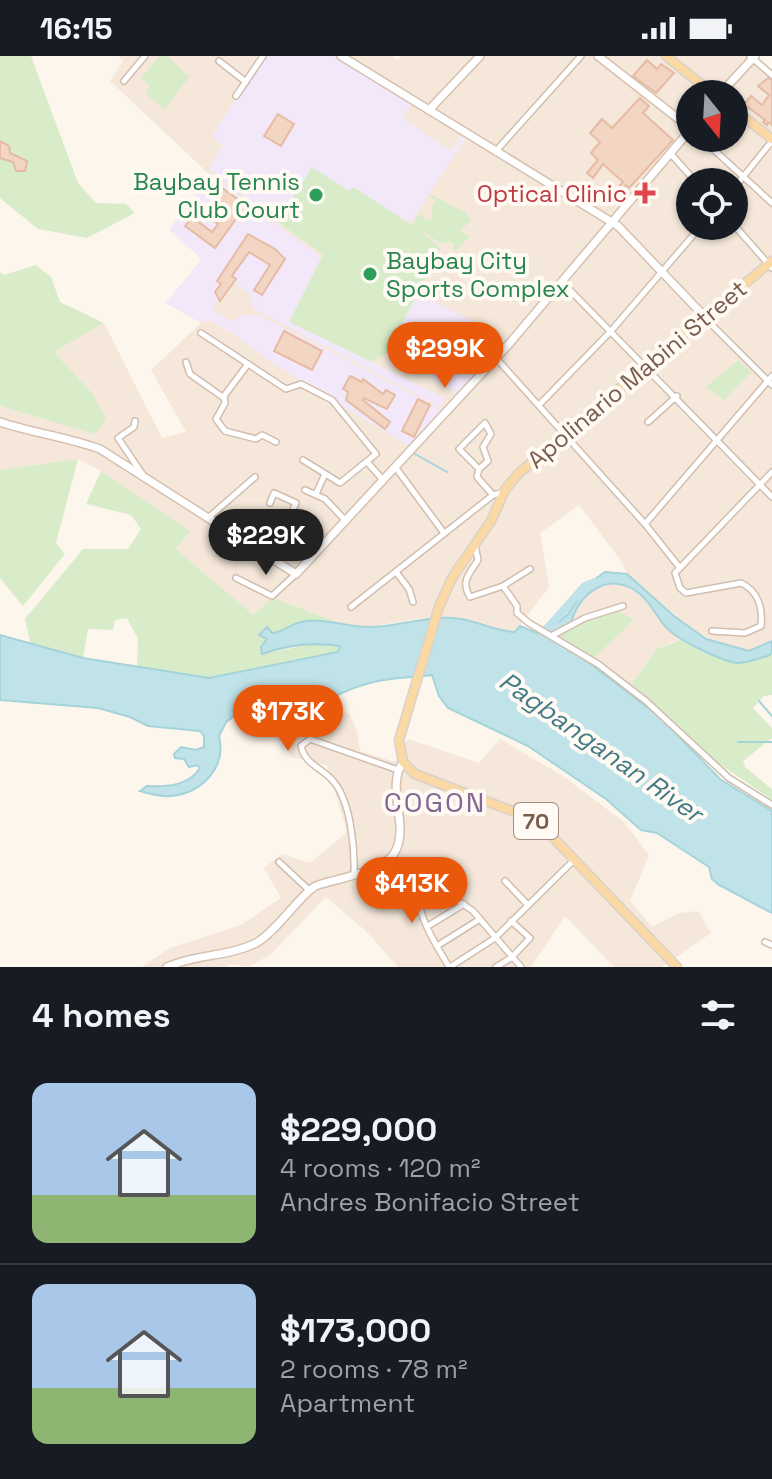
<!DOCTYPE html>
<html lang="en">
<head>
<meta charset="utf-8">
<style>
	:root { --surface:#171b24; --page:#20242c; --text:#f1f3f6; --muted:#9ea1a6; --line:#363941; --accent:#ea580c }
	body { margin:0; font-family:"Space Grotesk",sans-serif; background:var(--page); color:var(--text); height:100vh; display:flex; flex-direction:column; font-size:30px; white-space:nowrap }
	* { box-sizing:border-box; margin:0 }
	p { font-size:26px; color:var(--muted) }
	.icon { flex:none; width:44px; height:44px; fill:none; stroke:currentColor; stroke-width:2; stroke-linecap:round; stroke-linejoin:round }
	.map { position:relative; height:911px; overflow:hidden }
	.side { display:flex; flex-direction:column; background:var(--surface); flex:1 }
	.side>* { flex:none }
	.needle { width:52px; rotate:162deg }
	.buttons { position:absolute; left:676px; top:24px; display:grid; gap:16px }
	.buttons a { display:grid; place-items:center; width:72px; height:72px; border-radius:50%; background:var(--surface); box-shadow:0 2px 6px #0004; font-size:40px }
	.price { position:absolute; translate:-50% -68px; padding:0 18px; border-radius:28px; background:var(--accent); color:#fff; font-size:26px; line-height:52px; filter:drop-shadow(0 2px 4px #0008) }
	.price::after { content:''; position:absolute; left:50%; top:48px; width:24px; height:18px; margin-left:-12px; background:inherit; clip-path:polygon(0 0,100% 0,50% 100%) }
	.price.current { background:#222; color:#fff }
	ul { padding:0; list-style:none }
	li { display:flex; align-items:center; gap:24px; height:200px; padding:0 32px }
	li+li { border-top:2px solid var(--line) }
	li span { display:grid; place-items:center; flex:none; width:224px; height:160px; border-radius:16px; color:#555 }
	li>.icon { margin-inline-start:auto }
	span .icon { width:96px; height:96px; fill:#fffc; stroke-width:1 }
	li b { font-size:34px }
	h2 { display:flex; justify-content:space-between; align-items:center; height:96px; padding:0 32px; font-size:34px }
	.status { display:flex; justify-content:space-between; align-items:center; height:56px; padding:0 40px; background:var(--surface); direction:ltr }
	.status svg { height:22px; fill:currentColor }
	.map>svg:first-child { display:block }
	.residential { fill:#f5e8da; fill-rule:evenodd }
	.education { fill:#f3e8fa }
	.green { fill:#d8ecc9 }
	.water { fill:#bfe3e8; stroke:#a5d3da; stroke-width:2 }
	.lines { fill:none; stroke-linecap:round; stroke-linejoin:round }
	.stream { stroke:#a5d3da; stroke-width:2 }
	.river { stroke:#bfe3e8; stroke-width:8 }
	.building { fill:#f3d5c3; stroke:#e6bba3; stroke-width:2 }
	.street-casing { stroke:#d1beb0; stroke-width:8 }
	.secondary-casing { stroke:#d6c0b0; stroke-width:10 }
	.primary-casing { stroke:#dad1cd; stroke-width:11 }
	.street { stroke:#fff; stroke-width:5 }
	.secondary { stroke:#fff; stroke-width:7 }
	.primary { stroke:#fbd9a5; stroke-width:8 }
	.health-dot { fill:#e0444e; stroke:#fffaf3; stroke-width:3 }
	.leisure-dot { fill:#2e9e5b; stroke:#fffaf3; stroke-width:3 }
	.labels { text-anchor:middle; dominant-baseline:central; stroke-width:8; stroke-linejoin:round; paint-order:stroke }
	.shield { fill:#fffaf3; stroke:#a28b7f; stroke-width:2 }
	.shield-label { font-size:22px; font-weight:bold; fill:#7a5c4d }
	.leisure-label { font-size:24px; fill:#27864d; stroke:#fffaf3; text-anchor:end }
	.health-label { font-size:24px; fill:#be3a42; stroke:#fffaf3; text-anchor:end }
	.street-label { font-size:24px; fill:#7a5c4d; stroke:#fffaf3 }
	.water-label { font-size:26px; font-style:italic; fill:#437c86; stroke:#fffaf3 }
	.quarter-label { font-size:28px; letter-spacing:2px; fill:#846695; stroke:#fffaf3 }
</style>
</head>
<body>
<div class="status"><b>16:15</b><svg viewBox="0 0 49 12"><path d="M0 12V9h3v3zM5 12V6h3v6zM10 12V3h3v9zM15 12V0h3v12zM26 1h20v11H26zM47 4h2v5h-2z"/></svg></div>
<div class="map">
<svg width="772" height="911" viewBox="0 0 772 911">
	<rect width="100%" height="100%" fill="#fdf6ec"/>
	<g class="residential">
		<path d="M 118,0 L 392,0 L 398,4 L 401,0 L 751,0 L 772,18 L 772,585 L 749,596 L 706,583 L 694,575 L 627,518 L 622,506 L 579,449 L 540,477 L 549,531 L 515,576 L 422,562 L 368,571 L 337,566 L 274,543 L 253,560 L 175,492 L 190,475 L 101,415 L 78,403 L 0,414 L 0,350 L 95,377 L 105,362 L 92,337 L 54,296 L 104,267 L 162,382 L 186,376 L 151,314 L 201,267 L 166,247 L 202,203 L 169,174 L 210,119 L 110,25 L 123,5 ZM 690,38 L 734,38 L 734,82 L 690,82 ZM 690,126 L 734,126 L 734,170 L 690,170 Z"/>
		<polygon points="619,528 641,539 658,556 667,574 681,584 667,588 647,606 627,635 590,606 633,564 607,556 574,569 571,567 576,552 590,534 604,529"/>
		<polygon points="326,653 349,657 357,675 360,695 395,706 408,683 479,707 500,683 563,720 624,766 649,799 630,845 652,871 679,857 698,855 711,877 662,911 614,911 565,860 531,911 398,911 366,875 326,841 270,899 248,911 231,908 225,911 142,911 170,892 241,869 281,842 264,812 282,798 310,807 347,776 327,709 291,701 287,692 289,674 301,659"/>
	</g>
	<g class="education">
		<polygon points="264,0 335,0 412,48 402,62 451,95 463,77 467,80 410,167 353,132 349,136 312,112 278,166 209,113 223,89 211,81"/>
		<polygon points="211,119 321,201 290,266 445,342 441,351 254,253 251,249 252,240 234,227 222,243 217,243 212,253 232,266 243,259 259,259 442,353 412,392 268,304 238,281 209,264 201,267 166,247 202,203 169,174"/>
		<polygon points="418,237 478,268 503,287 458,337 388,296"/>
	</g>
	<g class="green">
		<polygon points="0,0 31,0 78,127 96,147 126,148 135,157 87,182 38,173 0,142"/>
		<polygon points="160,0 167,0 189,21 165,53 146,38 150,30 141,22"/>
		<polygon points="312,111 349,135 353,131 412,169 421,156 426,164 433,163 431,152 436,145 430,141 431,139 465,156 471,165 460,174 469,181 456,195 453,193 455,189 449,185 442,188 417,172 440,192 388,296 372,306 289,266 323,199 278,166"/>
		<polygon points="36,209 51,221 60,246 104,267 54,296 92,337 106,362 95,378 0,350 0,216 4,219"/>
		<polygon points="738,304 751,316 724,344 706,331"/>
		<polygon points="78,403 56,487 65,498 23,550 0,522 0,414"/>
		<polygon points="101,415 190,475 176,493 253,559 273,542 337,566 300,566 284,575 272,577 262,598 323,586 341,590 337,596 209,622 137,611 138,583 127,562 115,564 113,574 88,573 83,602 31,590 25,563 83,493 128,493 141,473 131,459 86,448"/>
		<polygon points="619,555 634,564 593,603 555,579 607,556"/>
		<path d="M 681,584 C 713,596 738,613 772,597 L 772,639 L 764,640 L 753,652 L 772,672 L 772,682 L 743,705 L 746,712 L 772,733 L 772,744 L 711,702 L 630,630 L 657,593 Z"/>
	</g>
	<path class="water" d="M 605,516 L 627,518 L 674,560 L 706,583 L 749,595 L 772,585 L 772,597 L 768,600 C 759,602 747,607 738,607 C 723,606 682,585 671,576 C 659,567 654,550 640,538 C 612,514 579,535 571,567 L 550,577 L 660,661 L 720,723 L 772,755 L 772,857 L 719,829 L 712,823 L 709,811 L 657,777 L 641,774 L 606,743 L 528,690 L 448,652 L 439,640 L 432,619 C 412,622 389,621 370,627 C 317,640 303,673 240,656 L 226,666 L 219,680 C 227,711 202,737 171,740 C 161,741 150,738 140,735 L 147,730 C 166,731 189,730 200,712 L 197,709 L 189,711 L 184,703 L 175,702 L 174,698 L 181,691 L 196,694 L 204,691 L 204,680 L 200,675 L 148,670 L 130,661 L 98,652 L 0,644 L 0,579 L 83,602 L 209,622 L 338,596 L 340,590 C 315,586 287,589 262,598 L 261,591 L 267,583 L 259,579 L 267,571 L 272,577 C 284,576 290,568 301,566 C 323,561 346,571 368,571 C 400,571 428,558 461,563 C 479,566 496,575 515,576 L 520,570 L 537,577 L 543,571 L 560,565 L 568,558 L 588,528 Z"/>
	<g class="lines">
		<g class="stream">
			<polyline points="415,398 447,416"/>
			<polyline points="759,645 772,660"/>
			<polyline points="738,686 772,686"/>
		</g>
		<polyline class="river" points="545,575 585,530 595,526"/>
	</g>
	<g class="building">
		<polygon points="647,4 657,13 661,8 674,17 656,37 633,20"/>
		<polygon points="768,22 772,25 772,69 768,66 767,69 763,66 765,64 744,48 751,40 762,49 769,39 758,30"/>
		<polygon points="640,42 649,50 643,57 673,84 629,132 626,129 621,136 617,133 623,126 603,108 593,122 587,117 598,104 591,97 600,86 590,77 602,63 612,72"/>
		<polygon points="278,58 294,68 281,90 264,80"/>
		<polygon points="0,85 9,90 10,97 27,105 25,115 16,115 13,106 0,102"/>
		<polygon points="215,127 246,149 215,192 185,170 192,161 212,176 218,168 215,166 228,152 208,137"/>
		<polygon points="248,178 275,193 285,203 262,239 254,234 270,209 249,196 232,220 236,223 220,245 215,236 221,228 217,225"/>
		<polygon points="284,275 322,295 312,314 274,295"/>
		<polygon points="350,320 362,326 363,323 383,338 386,334 395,339 387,353 364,342 363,344 390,366 385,373 346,344 348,336 343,333"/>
		<polygon points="418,343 430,349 414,381 402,375"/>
	</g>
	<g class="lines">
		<g class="street-casing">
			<g id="street">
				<polyline points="750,0 772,19"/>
				<polyline points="219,5 246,26"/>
				<polyline points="124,25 145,0"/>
				<polyline points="236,40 263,0"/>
				<polyline points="701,82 772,147"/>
				<polyline points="496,95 581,0"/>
				<polyline points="670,97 696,126"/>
				<polyline points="734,132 772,85"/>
				<polyline points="734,169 772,212"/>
				<polyline points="562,226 772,441"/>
				<polyline points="705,262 772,329"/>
				<polyline points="201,277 286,333 301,328 332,344 376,398 340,427 303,404"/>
				<polyline points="496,302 645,468 680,512"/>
				<polyline points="186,306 190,318 224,342"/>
				<polyline points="248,308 224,340 225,347 216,363 225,375 256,383 262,379 276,386"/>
				<polyline points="539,349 611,275 701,170"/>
				<polyline points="135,365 134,371 118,382 143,419"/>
				<polyline points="648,366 677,340"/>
				<polyline points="368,407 383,424"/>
				<polyline points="396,412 444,477"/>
				<polyline points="479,413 459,393 485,367 491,378 483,391 488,405 479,413 477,421 493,439"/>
				<polyline points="305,434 325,443 346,465"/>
				<polyline points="316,438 325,418"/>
				<polyline points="270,447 274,437 296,447 271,502"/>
				<polyline points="208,462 255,421"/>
				<polyline points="645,468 772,320"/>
				<path d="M 475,489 L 478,504 C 470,517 460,525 470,541 L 503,530 L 517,550 L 517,557 L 529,567 L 598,608 L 646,645 L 729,722 L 772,749"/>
				<polyline points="396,516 409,533 413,546"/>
				<polyline points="236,522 272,540 296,518"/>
				<polyline points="503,530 530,513"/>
				<polyline points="351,551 493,439 504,436"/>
				<path d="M 712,575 L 745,577 L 761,570 C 763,552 758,535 741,527 L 686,537 L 680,532 L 675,517 L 772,416"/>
				<polyline points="553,579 585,562 623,550"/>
				<polyline points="279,806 309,834"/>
				<path d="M 354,819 C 355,793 351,747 334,726 C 323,712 305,709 301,690 L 310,683 L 398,714"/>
				<polyline points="505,825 528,849"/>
				<polyline points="428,870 464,848"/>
				<polyline points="765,886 772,889"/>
				<polyline points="437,890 480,863"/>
				<path d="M 449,911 C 441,897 417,860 420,844 C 422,838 428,831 431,826 L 473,855 L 521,911"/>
				<polyline points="450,911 495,882 574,804"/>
				<polyline points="496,911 511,902 530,882 511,865"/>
			</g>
		</g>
		<g class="secondary-casing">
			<g id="secondary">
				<polyline points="341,0 618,170 705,261"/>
				<polyline points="598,0 690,72"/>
				<polyline points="720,38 755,0"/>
				<polyline points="429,54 480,0"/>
				<path d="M 0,366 C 33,377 67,381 100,393 L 296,518 L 509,288 L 690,74"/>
				<path d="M 167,911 C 195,898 228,901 256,887 C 277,876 304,833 318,829 C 337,823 385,815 395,796 C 410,769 385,732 403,706"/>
			</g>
		</g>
		<g class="primary-casing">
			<g id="primary">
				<polyline points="666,0 713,38"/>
				<polyline points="734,53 772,83"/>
				<polyline points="677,911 542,770 520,758 415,718 403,706 399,684 439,551 452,522 491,465 505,434 518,418 565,378 772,205"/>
			</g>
		</g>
		<use href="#street" class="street"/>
		<use href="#secondary" class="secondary"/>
		<use href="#primary" class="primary"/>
	</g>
	<path class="health-dot" d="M641 125h8v8h8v8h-8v8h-8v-8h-8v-8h8z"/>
	<g class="leisure-dot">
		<circle cx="316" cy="139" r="8"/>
		<circle cx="370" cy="218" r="8"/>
	</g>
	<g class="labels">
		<rect class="shield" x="514" y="747" width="44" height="36" rx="6"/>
		<g class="shield-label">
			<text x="536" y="765">70</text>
		</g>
		<g class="leisure-label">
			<text x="300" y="125">Baybay Tennis<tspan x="300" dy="28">Club Court</tspan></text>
			<text x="386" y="204" text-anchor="start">Baybay City<tspan x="386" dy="28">Sports Complex</tspan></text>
		</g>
		<g class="health-label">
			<text x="627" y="137">Optical Clinic</text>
		</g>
		<g class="street-label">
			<text transform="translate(637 318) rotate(-40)">Apolinario Mabini Street</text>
		</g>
		<g class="water-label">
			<text transform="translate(601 691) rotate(35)">Pagbanganan River</text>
		</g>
		<g class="quarter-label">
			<text x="435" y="746">COGON</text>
		</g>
	</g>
</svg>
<div class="buttons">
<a><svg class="needle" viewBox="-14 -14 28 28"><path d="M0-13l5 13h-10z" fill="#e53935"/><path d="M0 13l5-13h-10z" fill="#9ea1a6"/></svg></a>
<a><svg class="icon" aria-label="locate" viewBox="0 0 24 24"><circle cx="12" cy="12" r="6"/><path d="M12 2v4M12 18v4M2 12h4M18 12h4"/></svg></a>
</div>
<b class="price" style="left:445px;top:334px">$299K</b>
<b class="price current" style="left:266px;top:521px">$229K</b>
<b class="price" style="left:288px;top:697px">$173K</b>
<b class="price" style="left:412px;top:869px">$413K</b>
</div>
<section class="side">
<h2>4 homes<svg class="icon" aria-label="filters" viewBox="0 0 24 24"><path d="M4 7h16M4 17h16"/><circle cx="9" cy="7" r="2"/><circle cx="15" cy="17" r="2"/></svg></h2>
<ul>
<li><span style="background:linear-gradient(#a9c7e8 70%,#8fb573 0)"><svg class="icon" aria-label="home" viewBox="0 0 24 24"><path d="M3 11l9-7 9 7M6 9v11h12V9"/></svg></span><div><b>$229,000</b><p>4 rooms · 120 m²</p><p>Andres Bonifacio Street</p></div></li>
<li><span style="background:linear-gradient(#a9c7e8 65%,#8fb573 0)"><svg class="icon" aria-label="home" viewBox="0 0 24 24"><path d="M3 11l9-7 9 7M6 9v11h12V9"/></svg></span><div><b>$173,000</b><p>2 rooms · 78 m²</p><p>Apartment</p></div></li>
</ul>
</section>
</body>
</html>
